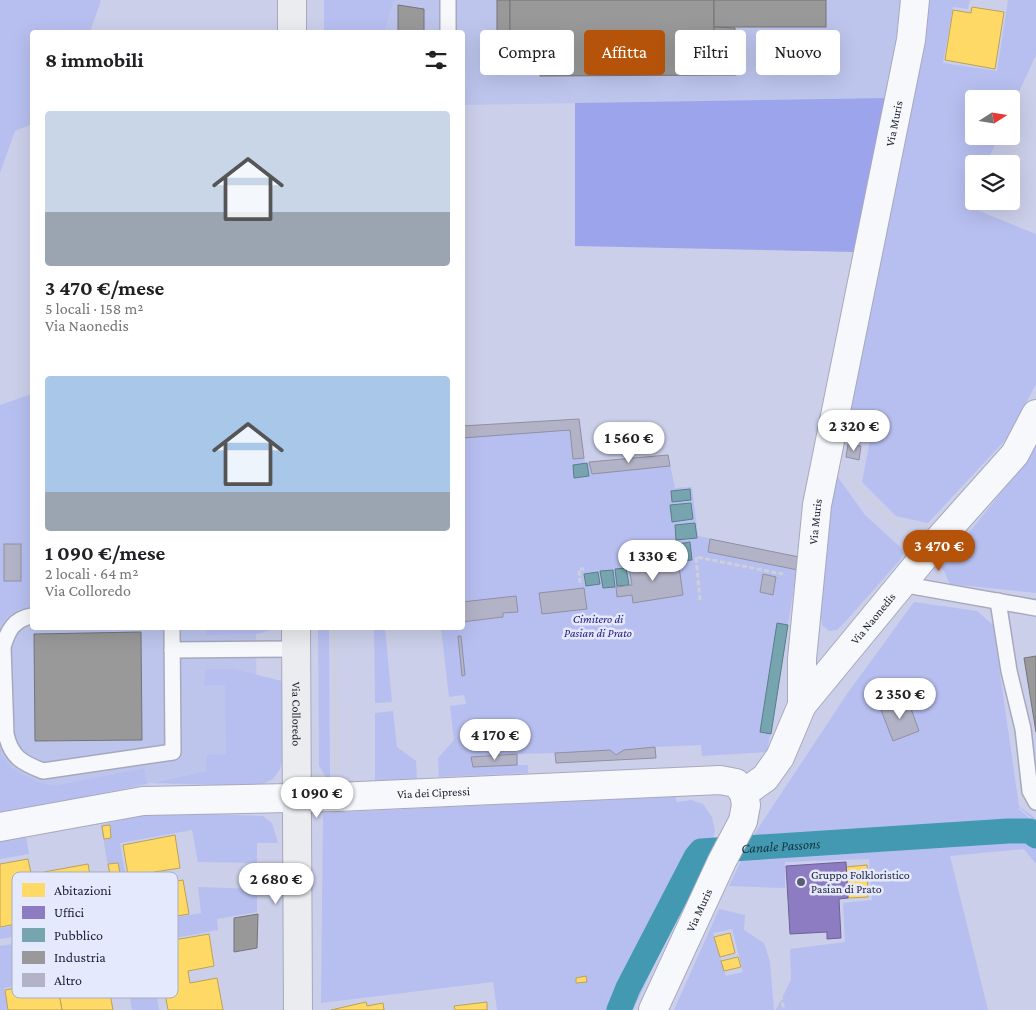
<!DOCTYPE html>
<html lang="it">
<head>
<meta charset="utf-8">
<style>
	:root { --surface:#fff; --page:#f6f6f6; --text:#202124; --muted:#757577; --accent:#b45309 }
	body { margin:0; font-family:"Crimson Pro",serif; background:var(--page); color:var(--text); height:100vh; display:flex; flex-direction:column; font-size:19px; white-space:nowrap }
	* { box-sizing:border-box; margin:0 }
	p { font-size:16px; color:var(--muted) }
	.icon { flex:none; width:28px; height:28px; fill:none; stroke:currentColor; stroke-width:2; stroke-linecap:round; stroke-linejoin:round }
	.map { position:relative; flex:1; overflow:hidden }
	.side { position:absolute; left:30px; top:30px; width:435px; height:600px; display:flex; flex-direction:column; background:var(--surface); border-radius:5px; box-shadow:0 5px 20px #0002 }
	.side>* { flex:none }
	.hud { position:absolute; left:480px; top:30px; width:475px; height:45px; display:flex; gap:10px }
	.needle { width:32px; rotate:78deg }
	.controls { position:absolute; left:965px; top:90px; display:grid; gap:10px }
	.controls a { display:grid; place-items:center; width:55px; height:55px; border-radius:5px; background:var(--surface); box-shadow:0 5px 20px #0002; font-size:25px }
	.price { position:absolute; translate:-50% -42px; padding:0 11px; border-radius:18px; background:#fff; color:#222; font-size:16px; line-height:32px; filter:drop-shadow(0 1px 2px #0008) }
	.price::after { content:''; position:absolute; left:50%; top:30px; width:15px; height:11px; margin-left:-8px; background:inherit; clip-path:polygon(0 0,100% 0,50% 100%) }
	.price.on { background:var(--accent); color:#fff }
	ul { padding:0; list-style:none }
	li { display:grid; align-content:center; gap:10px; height:265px; padding:0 15px }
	li span { display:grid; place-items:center; height:155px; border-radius:5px; color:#555 }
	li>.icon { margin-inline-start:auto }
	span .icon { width:90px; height:90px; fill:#fffc; stroke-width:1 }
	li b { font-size:21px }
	h2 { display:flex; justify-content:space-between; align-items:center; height:60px; padding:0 15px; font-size:21px }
	.tag { padding:0 18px; border-radius:5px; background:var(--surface); box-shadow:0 5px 20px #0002; font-size:18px; line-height:45px }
	.tag.on { background:var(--accent); color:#fff }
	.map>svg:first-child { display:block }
	.built { fill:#bdc5ed }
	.green { fill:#b7bff0; fill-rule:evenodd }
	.forest { fill:#9ca4ec }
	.homes { fill:#ffd966; stroke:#bba256 }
	.offices { fill:#8e7cc3; stroke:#6c6097 }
	.public { fill:#76a5af; stroke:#5b7d89 }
	.industry { fill:#999; stroke:#74757a }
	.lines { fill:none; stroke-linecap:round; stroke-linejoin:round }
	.canal { stroke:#4299b1; stroke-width:25 }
	.building { fill:#b3b3c7; stroke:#908fa3 }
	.service-casing { stroke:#a6a9bd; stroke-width:18 }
	.minor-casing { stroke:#a6a9bd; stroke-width:30 }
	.secondary-casing { stroke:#a6a9bd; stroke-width:30 }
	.path { stroke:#ced0d7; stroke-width:3; stroke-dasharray:5 2.5; stroke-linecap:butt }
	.service { stroke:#f7f8fc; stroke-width:15 }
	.minor { stroke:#f7f8fc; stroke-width:28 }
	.secondary { stroke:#eaecef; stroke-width:28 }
	.poi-dot { fill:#5a5d71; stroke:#e5e9fd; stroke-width:2 }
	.labels { text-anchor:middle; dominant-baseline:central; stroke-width:5; stroke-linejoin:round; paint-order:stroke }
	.street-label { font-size:12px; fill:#1d2031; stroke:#e5e9fd }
	.park-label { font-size:12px; font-style:italic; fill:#22187a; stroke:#e5e9fd }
	.poi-label { font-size:12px; fill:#1d2031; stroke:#e5e9fd; text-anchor:start }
	.water-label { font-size:14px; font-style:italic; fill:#16343c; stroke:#e5e9fd }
	.key { fill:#e5e9fd; stroke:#a9adc0; stroke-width:1 }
	.key-label { font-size:14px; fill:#1d2031 }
</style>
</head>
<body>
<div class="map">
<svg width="1036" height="1010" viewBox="0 0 1036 1010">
	<rect width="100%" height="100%" fill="#cbcfe9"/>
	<g class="built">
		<polygon points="324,0 902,0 888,98 463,105 462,32 324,32"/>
		<polygon points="0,590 32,590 32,628 256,628 257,760 18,811 0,802"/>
	</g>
	<g class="green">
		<polygon points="0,0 101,0 90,32 32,32 32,124 15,131 0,173"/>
		<polygon points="324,0 395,0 393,1 384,32 324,32"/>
		<polygon points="927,0 970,0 968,9 953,7 943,63 997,71 1008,0 1036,0 1036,55 1011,109 1011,99 974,99 974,136 999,136 986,164 974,164 974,191 967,206 1036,234 1036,384 1008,437 928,523 896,516 862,482 870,440 842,431"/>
		<path d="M 32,394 L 32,607 C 19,607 8,614 0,625 L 0,405 Z"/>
		<polygon points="579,419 585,463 668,455 675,488 692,487 698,536 799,557 767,752 702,756 701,745 655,747 656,758 556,763 555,753 517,754 518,765 528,765 528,773 439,777 438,758 454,740 450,706 466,704 464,695 449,697 441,628 462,628 463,426"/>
		<polygon points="1036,445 1036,593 950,584 942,567 995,500"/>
		<polygon points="835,473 865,515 899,546 903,553 900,560 845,622 837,630 829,631 822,625 820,609 819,552"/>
		<polygon points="914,602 977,611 993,625 1019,806 1036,819 1036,822 1019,807 1019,809 1036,824 1036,864 1024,849 950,856 988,1010 776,1010 791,980 790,949 845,942 843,903 872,900 869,859 785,862 785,888 729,886 753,836 847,694"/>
		<polygon points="206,628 280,628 256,634 206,635"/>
		<polygon points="318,628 329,628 330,779 326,777 319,766"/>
		<polygon points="374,628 385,628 392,702 375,703"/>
		<polygon points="205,669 234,669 282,681 282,762 280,769 273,779 262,785 252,786 151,783 206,771 207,755 226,754 225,685 204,685"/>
		<polygon points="393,711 397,747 416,761 417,779 375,781 375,713"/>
		<polygon points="0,747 2,756 12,768 37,782 54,786 144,768 147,784 0,814"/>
		<polygon points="675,796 677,802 691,800 703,804 712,817 715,831 712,843 633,1010 497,1010 493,982 321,1003 323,813"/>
		<polygon points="166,812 263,816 272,823 278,843 257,843 257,863 198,862 192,830 120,843 134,924 201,913 198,887 257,889 257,912 217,919 218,930 153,942 155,960 151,961 159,1010 132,1010 101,825 138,816"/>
		<polygon points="26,837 29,854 0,859 0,839"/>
		<path d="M 719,909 L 745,915 L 744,930 L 764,943 L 770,962 L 774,1010 L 674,1010 ZM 732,929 L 743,972 L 726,976 L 713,933 Z"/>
		<polygon points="40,921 42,932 0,939 0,928"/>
		<polygon points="45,939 53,980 4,988 8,1010 0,1010 0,946"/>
	</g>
	<polygon class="forest" points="888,98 854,252 575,246 575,103"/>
	<g class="homes">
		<polygon points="972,7 1004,12 995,69 945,60 953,10 971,13"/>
		<polygon points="110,825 111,838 104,839 102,826"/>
		<polygon points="175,835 180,868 154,872 156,885 183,880 189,914 136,923 123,845"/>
		<polygon points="28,859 32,878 37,876 43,910 38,911 39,920 0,927 0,864"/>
		<polygon points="118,863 122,883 112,885 108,864"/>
		<polygon points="88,864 99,925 55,932 50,909 43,910 37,876 45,875 44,872"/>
		<polygon points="867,865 868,897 848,898 846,867"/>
		<polygon points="730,933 735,953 720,957 714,937"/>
		<polygon points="209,934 214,966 188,971 190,983 217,978 223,1010 168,1010 156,943"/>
		<polygon points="103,955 113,1010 62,1010 57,983 62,981 59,963"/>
		<polygon points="738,957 741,967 724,971 721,961"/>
		<polygon points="586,976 587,982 576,983 576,978"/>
		<polygon points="49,982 49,984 57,983 62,1010 8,1010 5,990"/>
		<polygon points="366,1002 367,1006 383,1003 384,1010 331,1010"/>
		<polygon points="487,1002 487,1010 455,1010 454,1006"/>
	</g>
	<polygon class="offices" points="846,862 848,898 839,899 841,938 827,939 827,932 790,934 786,866"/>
	<g class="public">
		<polygon points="587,463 589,476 574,478 573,465"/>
		<polygon points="690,489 691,500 672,502 671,491"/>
		<polygon points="691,503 693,519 672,522 670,505"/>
		<polygon points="695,523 697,538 676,540 675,525"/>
		<polygon points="690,542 692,560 680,561 678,544"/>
		<polygon points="626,568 629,585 617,586 615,569"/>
		<polygon points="613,570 615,587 603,588 600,571"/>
		<polygon points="598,572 600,584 586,586 584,574"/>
		<polygon points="777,623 788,625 771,734 760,732"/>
	</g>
	<g class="industry">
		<rect x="497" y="0" width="13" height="57"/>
		<polygon points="510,0 714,0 714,75 540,76 540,56 510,57"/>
		<rect x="714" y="0" width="112" height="27"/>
		<polygon points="398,5 424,9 424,32 398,32"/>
		<polygon points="714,27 735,28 736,75 714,75"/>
		<polygon points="141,632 142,740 35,741 34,634"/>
		<polygon points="1036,656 1036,732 1024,658"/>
		<polygon points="258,914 257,948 234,952 234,918"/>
	</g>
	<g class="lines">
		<path class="canal" id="s1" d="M 619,1010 L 628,988 L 696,857 L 701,851 L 1008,831 L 1030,831 L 1036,836"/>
	</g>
	<g class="building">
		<polygon points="579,419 584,458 573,459 570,430 462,438 462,426"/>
		<polygon points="848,444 861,446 859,460 846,457"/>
		<polygon points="668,455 670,466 592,474 589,462"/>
		<polygon points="710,539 799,557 798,570 708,552"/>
		<rect x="4" y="544" width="17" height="37"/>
		<polygon points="678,559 683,595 633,603 632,595 617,597 616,587 632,585 629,567"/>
		<polygon points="763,574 776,577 773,595 760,592"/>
		<polygon points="584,588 587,609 542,614 539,593"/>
		<polygon points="516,596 518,612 503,613 503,617 462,622 462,602"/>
		<polygon points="458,636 461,636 465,675 462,676"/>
		<polygon points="908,700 919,731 893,741 881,710"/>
		<polygon points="655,747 656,758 556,763 555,753 610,750 616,755 624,750"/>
		<polygon points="517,754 517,765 473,767 471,757"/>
	</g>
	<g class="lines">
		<g class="service-casing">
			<g id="service">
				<polyline points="448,0 448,32"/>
				<polyline points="901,584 1036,608"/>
				<polyline points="998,601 1009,671 1023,729 1030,791 1036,802"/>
				<path d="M 32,616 C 14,619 8,630 3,647 L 6,734 C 11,757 22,763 43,771 L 173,752 L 172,628"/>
				<polyline points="172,650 296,649"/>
			</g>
		</g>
		<g class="minor-casing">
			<g id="minor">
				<path id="s2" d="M 802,705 L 933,546 L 1015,454 L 1036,414"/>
				<path id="s3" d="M 744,793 L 765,778 L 780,757 L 802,705 L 802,659 L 817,505 L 911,40 L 915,0"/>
				<path id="s4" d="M 0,827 L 143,801 L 337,797 L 720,780 L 736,783 L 744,793"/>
				<path id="s5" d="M 653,1010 L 722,861 L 743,821 L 746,805 L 744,793"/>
			</g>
		</g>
		<g class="secondary-casing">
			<g id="secondary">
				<polyline points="292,0 292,32"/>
				<path id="s6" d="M 296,628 L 298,1010"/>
			</g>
		</g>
		<g class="path">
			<polyline points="850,473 865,496 894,523 911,533"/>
			<polyline points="580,583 579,569 584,569"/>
			<polyline points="700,600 696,557 783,574"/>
			<polyline points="335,628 336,772"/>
			<polyline points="779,988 784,1010"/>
		</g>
		<use href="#service" class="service"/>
		<use href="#minor" class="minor"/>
		<use href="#secondary" class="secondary"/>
	</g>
	<circle class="poi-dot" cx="801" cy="882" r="5"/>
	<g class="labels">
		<g class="street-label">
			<text stroke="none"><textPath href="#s3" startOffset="698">Via Muris</textPath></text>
			<text stroke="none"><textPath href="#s3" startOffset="292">Via Muris</textPath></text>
			<text stroke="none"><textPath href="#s2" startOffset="112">Via Naonedis</textPath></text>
			<text stroke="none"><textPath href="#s6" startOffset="86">Via Colloredo</textPath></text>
			<text stroke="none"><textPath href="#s4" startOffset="436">Via dei Cipressi</textPath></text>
			<text stroke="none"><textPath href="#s5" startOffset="110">Via Muris</textPath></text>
		</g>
		<g class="park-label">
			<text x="598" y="619">Cimitero di<tspan x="598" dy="14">Pasian di Prato</tspan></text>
		</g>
		<g class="poi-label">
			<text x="811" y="875">Gruppo Folkloristico<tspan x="811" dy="14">Pasian di Prato</tspan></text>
		</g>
		<g class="water-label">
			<text stroke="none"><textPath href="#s1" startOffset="259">Canale Passons</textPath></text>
		</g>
	</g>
	<rect x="12" y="872" width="166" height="126" rx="8" class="key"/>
	<rect x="22" y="883" width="23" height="14" fill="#ffd966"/>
	<rect x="22" y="906" width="23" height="13" fill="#8e7cc3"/>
	<rect x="22" y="928" width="23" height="14" fill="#76a5af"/>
	<rect x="22" y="951" width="23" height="13" fill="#999"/>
	<rect x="22" y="973" width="23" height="14" fill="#b3b3c7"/>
	<g class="key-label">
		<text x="54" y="895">Abitazioni</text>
		<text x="54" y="917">Uffici</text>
		<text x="54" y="940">Pubblico</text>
		<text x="54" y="962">Industria</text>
		<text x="54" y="985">Altro</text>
	</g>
</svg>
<div class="controls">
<a><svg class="needle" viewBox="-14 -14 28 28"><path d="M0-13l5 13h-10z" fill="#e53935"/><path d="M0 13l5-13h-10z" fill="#757577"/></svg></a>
<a><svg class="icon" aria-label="layers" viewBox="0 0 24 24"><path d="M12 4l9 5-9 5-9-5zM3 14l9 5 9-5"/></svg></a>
</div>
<b class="price" style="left:854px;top:452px">2 320 €</b>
<b class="price" style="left:629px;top:464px">1 560 €</b>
<b class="price on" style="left:939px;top:572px">3 470 €</b>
<b class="price" style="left:653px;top:582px">1 330 €</b>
<b class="price" style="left:900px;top:720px">2 350 €</b>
<b class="price" style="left:495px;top:761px">4 170 €</b>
<b class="price" style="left:317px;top:819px">1 090 €</b>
<b class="price" style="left:276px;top:905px">2 680 €</b>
<div class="hud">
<a class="tag">Compra</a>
<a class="tag on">Affitta</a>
<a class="tag">Filtri</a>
<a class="tag">Nuovo</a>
</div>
<section class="side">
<h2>8 immobili<svg class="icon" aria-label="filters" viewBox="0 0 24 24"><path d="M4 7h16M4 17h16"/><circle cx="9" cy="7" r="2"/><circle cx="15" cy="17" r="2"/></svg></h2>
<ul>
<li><span style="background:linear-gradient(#c9d6e8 65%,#9aa5b1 0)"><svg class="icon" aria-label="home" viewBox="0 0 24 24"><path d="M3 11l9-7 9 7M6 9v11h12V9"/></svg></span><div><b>3 470 €/mese</b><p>5 locali · 158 m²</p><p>Via Naonedis</p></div></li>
<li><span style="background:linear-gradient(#a9c7e8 75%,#9aa5b1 0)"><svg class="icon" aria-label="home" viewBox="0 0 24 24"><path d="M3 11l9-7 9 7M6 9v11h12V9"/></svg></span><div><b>1 090 €/mese</b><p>2 locali · 64 m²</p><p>Via Colloredo</p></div></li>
</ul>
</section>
</div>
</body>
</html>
